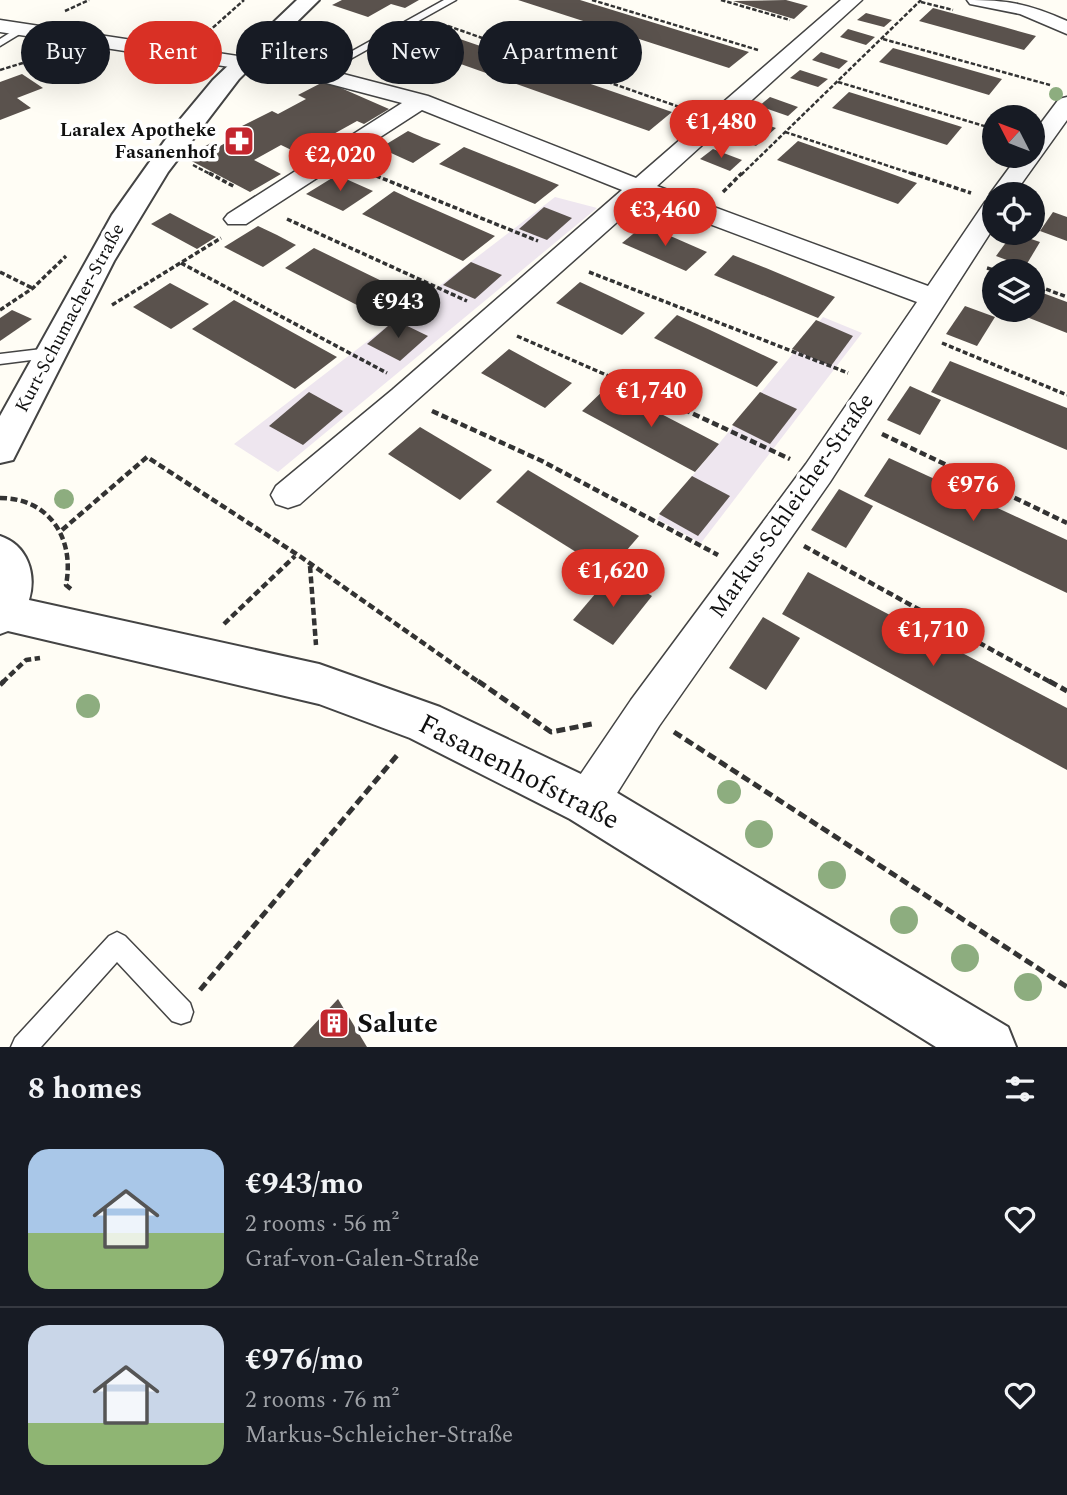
<!DOCTYPE html>
<html lang="en">
<head>
<meta charset="utf-8">
<style>
	:root { --surface:#171b24; --page:#242831; --text:#f1f3f6; --muted:#9ea1a6; --line:#363941; --accent:#d93025 }
	body { margin:0; font-family:Spectral,serif; background:var(--page); color:var(--text); height:100vh; display:flex; flex-direction:column; font-size:26px; white-space:nowrap }
	* { box-sizing:border-box; margin:0 }
	p { font-size:23px; color:var(--muted) }
	.icon { flex:none; width:38px; height:38px; fill:none; stroke:currentColor; stroke-width:2; stroke-linecap:round; stroke-linejoin:round }
	.map { position:relative; height:1047px; overflow:hidden }
	.side { display:flex; flex-direction:column; background:var(--surface); flex:1 }
	.side>* { flex:none }
	.top-card { position:absolute; left:21px; top:21px; width:700px; height:63px; display:flex; gap:14px }
	.needle { width:46px; rotate:312deg }
	.buttons { position:absolute; left:982px; top:105px; display:grid; gap:14px }
	.buttons a { display:grid; place-items:center; width:63px; height:63px; border-radius:50%; background:var(--surface); box-shadow:0 7px 28px #0002; font-size:35px }
	.price { position:absolute; translate:-50% -60px; padding:0 16px; border-radius:24px; background:var(--accent); color:#fff; font-size:23px; line-height:46px; filter:drop-shadow(0 2px 4px #0008) }
	.price::after { content:''; position:absolute; left:50%; top:42px; width:21px; height:16px; margin-left:-10px; background:inherit; clip-path:polygon(0 0,100% 0,50% 100%) }
	.price.selected { background:#222; color:#fff }
	ul { padding:0; list-style:none }
	li { display:flex; align-items:center; gap:21px; height:175px; padding:0 28px }
	li+li { border-top:2px solid var(--line) }
	li span { display:grid; place-items:center; flex:none; width:196px; height:140px; border-radius:21px; color:#555 }
	li>.icon { margin-inline-start:auto }
	span .icon { width:84px; height:84px; fill:#fffc; stroke-width:1 }
	li b { font-size:30px }
	h2 { display:flex; justify-content:space-between; align-items:center; height:84px; padding:0 28px; font-size:30px }
	.pill { padding:0 24px; border-radius:32px; background:var(--surface); box-shadow:0 7px 28px #0002; font-size:24px; line-height:63px }
	.pill.selected { background:var(--accent); color:#fff }
	.map>svg:first-child { display:block }
	.industrial { fill:#eee6ef }
	.building { fill:#5a524d }
	.lines { fill:none; stroke-linecap:round; stroke-linejoin:round }
	.service-casing { stroke:#444; stroke-width:3 }
	.minor-casing { stroke:#444; stroke-width:3 }
	.tertiary-casing { stroke:#444; stroke-width:4 }
	.path-far3 { stroke:#333; stroke-width:2.5; stroke-dasharray:4.5 2; stroke-linecap:butt }
	.path-far2 { stroke:#333; stroke-width:3.5; stroke-dasharray:5 2.5; stroke-linecap:butt }
	.path-far1 { stroke:#333; stroke-width:4.5; stroke-dasharray:7 3.5; stroke-linecap:butt }
	.path { stroke:#333; stroke-width:5; stroke-dasharray:9 4.5; stroke-linecap:butt }
	.service { fill:#fff; fill-rule:evenodd }
	.minor { fill:#fff; fill-rule:evenodd }
	.tertiary { fill:#fff; fill-rule:evenodd }
	.tree { fill:#8dad7f }
	.labels { text-anchor:middle; dominant-baseline:central; stroke-width:7; stroke-linejoin:round; paint-order:stroke }
	.far-poi-label { font-size:19px; font-weight:bold; fill:#111; stroke:#fff; text-anchor:end }
	.far-street-label { font-size:19px; fill:#111; stroke:#fff }
	.street-label { font-size:23px; fill:#111; stroke:#fff }
	.near-street-label { font-size:28px; fill:#111; stroke:#fff }
	.near-poi-label { font-size:28px; font-weight:bold; fill:#111; stroke:#fff; text-anchor:start }
</style>
</head>
<body>
<div class="map">
<svg width="1067" height="1047" viewBox="0 0 1067 1047">
	<rect width="100%" height="100%" fill="#fffdf5"/>
	<g class="industrial">
		<polygon points="555,197 597,208 278,472 234,444"/>
		<polygon points="823,317 862,333 701,543 657,519"/>
	</g>
	<g class="building">
		<polygon points="342,0 419,0 405,8 391,4 368,17 332,5"/>
		<polygon points="518,0 580,0 749,52 729,68"/>
		<polygon points="786,0 808,6 794,19 733,1"/>
		<polygon points="933,8 1004,27 1036,36 1024,50 919,21"/>
		<polygon points="866,13 892,20 884,27 857,20"/>
		<polygon points="419,25 457,38 672,112 649,131 393,40"/>
		<polygon points="848,29 875,37 866,45 840,37"/>
		<polygon points="893,48 925,57 1002,79 989,95 879,62"/>
		<polygon points="821,52 848,61 839,69 812,60"/>
		<polygon points="800,70 828,79 818,87 790,78"/>
		<polygon points="22,74 43,88 17,98 31,108 0,120 0,82"/>
		<polygon points="325,81 389,109 364,124 357,121 330,136 338,139 306,157 281,145 254,160 281,174 250,192 184,157 213,142 220,146 249,130 242,126 272,111 278,114 306,99 298,95"/>
		<polygon points="849,92 904,109 962,127 947,145 832,108"/>
		<polygon points="770,97 798,107 788,116 759,106"/>
		<polygon points="746,118 776,128 756,146 726,135"/>
		<polygon points="408,131 424,138 441,144 413,163 380,148"/>
		<polygon points="798,141 881,170 917,183 898,204 777,160"/>
		<polygon points="464,147 559,185 535,204 439,164"/>
		<polygon points="713,149 742,160 730,171 700,159"/>
		<polygon points="337,175 373,191 343,211 306,194"/>
		<polygon points="394,191 413,200 495,236 463,261 362,214"/>
		<polygon points="544,207 572,218 547,240 519,229"/>
		<polygon points="1053,212 1067,217 1067,241 1040,231"/>
		<polygon points="170,213 202,230 216,237 197,249 151,224"/>
		<polygon points="644,225 675,238 707,252 686,271 622,243"/>
		<polygon points="258,226 277,235 296,245 263,267 224,247"/>
		<polygon points="1013,233 1040,242 1025,267 996,256"/>
		<polygon points="314,248 394,287 415,297 386,320 285,268"/>
		<polygon points="733,255 766,268 835,297 818,318 714,275"/>
		<polygon points="471,262 502,275 475,299 443,285"/>
		<polygon points="580,282 612,297 645,313 622,335 556,303"/>
		<polygon points="170,283 209,304 171,329 133,307"/>
		<polygon points="1032,289 1067,302 1067,333 1009,310 1032,310"/>
		<polygon points="234,300 254,311 337,357 295,389 192,329"/>
		<polygon points="965,306 995,317 977,346 946,334"/>
		<polygon points="12,310 32,319 0,341 0,318"/>
		<polygon points="677,315 710,330 778,362 757,387 654,338"/>
		<polygon points="395,320 428,336 400,361 367,344"/>
		<polygon points="816,320 853,336 831,366 792,349"/>
		<polygon points="509,349 540,366 572,383 545,408 481,373"/>
		<polygon points="950,361 1067,408 1067,450 931,392"/>
		<polygon points="608,386 644,405 719,444 695,472 582,411"/>
		<polygon points="910,386 941,400 920,435 887,420"/>
		<polygon points="309,392 343,411 303,445 269,426"/>
		<polygon points="760,392 797,409 770,444 732,425"/>
		<polygon points="420,427 492,470 460,500 388,454"/>
		<polygon points="889,458 1067,540 1067,593 864,496"/>
		<polygon points="528,470 639,536 608,572 496,502"/>
		<polygon points="692,476 730,496 698,536 659,514"/>
		<polygon points="839,489 873,506 846,548 811,530"/>
		<polygon points="808,572 1067,708 1067,770 782,614"/>
		<polygon points="613,573 652,596 613,645 573,620"/>
		<polygon points="763,617 800,638 766,690 729,668"/>
		<polygon points="338,999 367,1047 293,1047"/>
	</g>
	<g class="lines">
		<g class="service-casing">
			<g id="service">
				<polygon points="444,0 456,0 320,76 311,74"/>
				<polygon points="19,27 28,29 0,46 0,39"/>
				<polygon points="50,348 55,349 55,357 0,364 0,354"/>
				<polygon points="117,932 125,936 190,1003 193,1012 190,1021 181,1024 172,1021 117,962 41,1047 11,1047 15,1038 109,936"/>
			</g>
		</g>
		<g class="minor-casing">
			<g id="minor">
				<polygon points="841,0 862,0 657,186 928,286 985,202 994,199 990,194 1018,156 1032,156 1032,135 1059,99 1067,97 1067,120 1014,194 994,194 994,227 830,482 659,726 602,817 587,824 572,817 565,802 572,787 631,700 806,464 917,302 643,199 300,504 288,508 276,504 271,495 276,486 392,390 622,190 422,110 246,224 228,224 224,219 228,214 402,103 315,80 0,32 0,20 324,69 428,96 636,178"/>
				<path d="M 967,0 C 1008,0 1030,4 1067,21 L 1067,34 L 1020,14 L 970,4 Z"/>
			</g>
		</g>
		<g class="tertiary-casing">
			<g id="tertiary">
				<polygon points="297,0 319,0 239,79 168,172 114,261 13,460 0,463 0,416 112,215 178,122 213,80"/>
				<path d="M 0,536 C 27,545 37,573 29,600 L 319,664 L 440,707 L 604,785 L 1008,1027 L 1016,1047 L 936,1047 L 570,819 L 410,738 L 319,704 L 8,631 L 0,634 Z"/>
			</g>
		</g>
		<g class="path-far3">
			<polyline points="592,0 758,50"/>
			<polyline points="721,0 790,20"/>
			<polyline points="921,2 953,10"/>
			<polyline points="65,11 89,0"/>
			<polyline points="448,26 688,110"/>
			<polyline points="208,32 244,0"/>
			<polyline points="883,39 1050,85"/>
			<polyline points="0,70 39,58"/>
			<polyline points="838,82 994,129"/>
			<polyline points="785,132 916,175"/>
			<polyline points="193,165 212,175"/>
			<polyline points="361,170 373,175"/>
			<polyline points="741,175 921,0"/>
		</g>
		<g class="path-far2">
			<polyline points="209,173 235,187"/>
			<polyline points="369,173 538,241"/>
			<polyline points="911,173 971,193"/>
			<polyline points="723,192 742,173"/>
			<polyline points="287,219 467,301"/>
			<polyline points="181,263 387,373"/>
			<polyline points="987,268 997,271"/>
			<polyline points="0,272 32,288"/>
			<polyline points="589,272 848,373"/>
			<polyline points="1032,284 1067,297"/>
			<polyline points="112,305 221,238"/>
			<polyline points="0,310 33,288 66,256"/>
			<polyline points="517,336 659,398"/>
			<polyline points="942,343 1067,395"/>
		</g>
		<g class="path-far1">
			<polyline points="655,396 790,459"/>
			<polyline points="432,411 542,461 718,555"/>
			<polyline points="882,434 1067,523"/>
			<path d="M 0,498 C 49,498 75,538 66,585 L 72,590"/>
			<polyline points="62,530 147,457 301,557 480,683"/>
			<polyline points="804,546 1052,683"/>
			<polyline points="310,566 316,645"/>
			<polyline points="224,624 295,556"/>
			<polyline points="2,683 26,660 40,658"/>
		</g>
		<g class="path">
			<polyline points="478,681 551,732 592,724"/>
			<polyline points="1049,681 1067,691"/>
			<polyline points="0,685 4,681"/>
			<polyline points="674,732 1067,987"/>
			<polyline points="200,990 399,753"/>
		</g>
		<use href="#service" class="service"/>
		<use href="#minor" class="minor"/>
		<use href="#tertiary" class="tertiary"/>
	</g>
	<g class="tree">
		<circle cx="1056" cy="94" r="7"/>
		<circle cx="64" cy="499" r="10"/>
		<circle cx="88" cy="706" r="12"/>
		<circle cx="729" cy="792" r="12"/>
		<circle cx="759" cy="834" r="14"/>
		<circle cx="832" cy="875" r="14"/>
		<circle cx="904" cy="920" r="14"/>
		<circle cx="965" cy="958" r="14"/>
		<circle cx="1028" cy="987" r="14"/>
	</g>
	<defs>
		<g id="pharmacy-square" transform="scale(1.575)"><rect x="-9" y="-9" width="18" height="18" rx="4" fill="#c4262e" stroke="#fff"/><path d="M-2-6h4v4h4v4h-4v4h-4v-4h-4v-4h4Z" fill="#fff"/></g>
		<g id="building-square" transform="scale(1.575)"><rect x="-9" y="-9" width="18" height="18" rx="4" fill="#c4262e" stroke="#fff"/><path d="M-4-6H4V6H1V3H-1V6H-4ZM-2.5-4.3h1.7v1.8h-1.7ZM.8-4.3h1.7v1.8H.8ZM-2.5-1h1.7V.8h-1.7ZM.8-1h1.7V.8H.8Z" fill="#fff"/></g>
	</defs>
	<g fill-rule="evenodd">
		<use href="#pharmacy-square" x="239" y="141"/>
		<use href="#building-square" x="334" y="1023"/>
	</g>
	<g class="labels">
		<g class="far-poi-label">
			<text x="216" y="130">Laralex Apotheke<tspan x="216" dy="22">Fasanenhof</tspan></text>
		</g>
		<g class="far-street-label">
			<text transform="translate(70 318) rotate(-62)">Kurt-Schumacher-Straße</text>
		</g>
		<g class="street-label">
			<text transform="translate(792 506) rotate(-55)">Markus-Schleicher-Straße</text>
		</g>
		<g class="near-street-label">
			<text transform="translate(519 772) rotate(27)">Fasanenhofstraße</text>
		</g>
		<g class="near-poi-label">
			<text x="357" y="1023">Salute</text>
		</g>
	</g>
</svg>
<div class="buttons">
<a><svg class="needle" viewBox="-14 -14 28 28"><path d="M0-13l5 13h-10z" fill="#e53935"/><path d="M0 13l5-13h-10z" fill="#9ea1a6"/></svg></a>
<a><svg class="icon" aria-label="locate" viewBox="0 0 24 24"><circle cx="12" cy="12" r="6"/><path d="M12 2v4M12 18v4M2 12h4M18 12h4"/></svg></a>
<a><svg class="icon" aria-label="layers" viewBox="0 0 24 24"><path d="M12 4l9 5-9 5-9-5zM3 14l9 5 9-5"/></svg></a>
</div>
<b class="price" style="left:721px;top:160px">€1,480</b>
<b class="price" style="left:340px;top:193px">€2,020</b>
<b class="price" style="left:665px;top:248px">€3,460</b>
<b class="price selected" style="left:398px;top:340px">€943</b>
<b class="price" style="left:651px;top:429px">€1,740</b>
<b class="price" style="left:973px;top:523px">€976</b>
<b class="price" style="left:613px;top:609px">€1,620</b>
<b class="price" style="left:933px;top:668px">€1,710</b>
<div class="top-card">
<a class="pill">Buy</a>
<a class="pill selected">Rent</a>
<a class="pill">Filters</a>
<a class="pill">New</a>
<a class="pill">Apartment</a>
</div>
</div>
<section class="side">
<h2>8 homes<svg class="icon" aria-label="filters" viewBox="0 0 24 24"><path d="M4 7h16M4 17h16"/><circle cx="9" cy="7" r="2"/><circle cx="15" cy="17" r="2"/></svg></h2>
<ul>
<li><span style="background:linear-gradient(#a9c7e8 60%,#8fb573 0)"><svg class="icon" aria-label="home" viewBox="0 0 24 24"><path d="M3 11l9-7 9 7M6 9v11h12V9"/></svg></span><div><b>€943/mo</b><p>2 rooms · 56 m²</p><p>Graf-von-Galen-Straße</p></div><svg class="icon" aria-label="heart" viewBox="0 0 24 24"><path d="M12 20l-8-8c-3-5 5-10 8-4 3-6 11-1 8 4z"/></svg></li>
<li><span style="background:linear-gradient(#c9d6e8 70%,#8fb573 0)"><svg class="icon" aria-label="home" viewBox="0 0 24 24"><path d="M3 11l9-7 9 7M6 9v11h12V9"/></svg></span><div><b>€976/mo</b><p>2 rooms · 76 m²</p><p>Markus-Schleicher-Straße</p></div><svg class="icon" aria-label="heart" viewBox="0 0 24 24"><path d="M12 20l-8-8c-3-5 5-10 8-4 3-6 11-1 8 4z"/></svg></li>
</ul>
</section>
</body>
</html>
